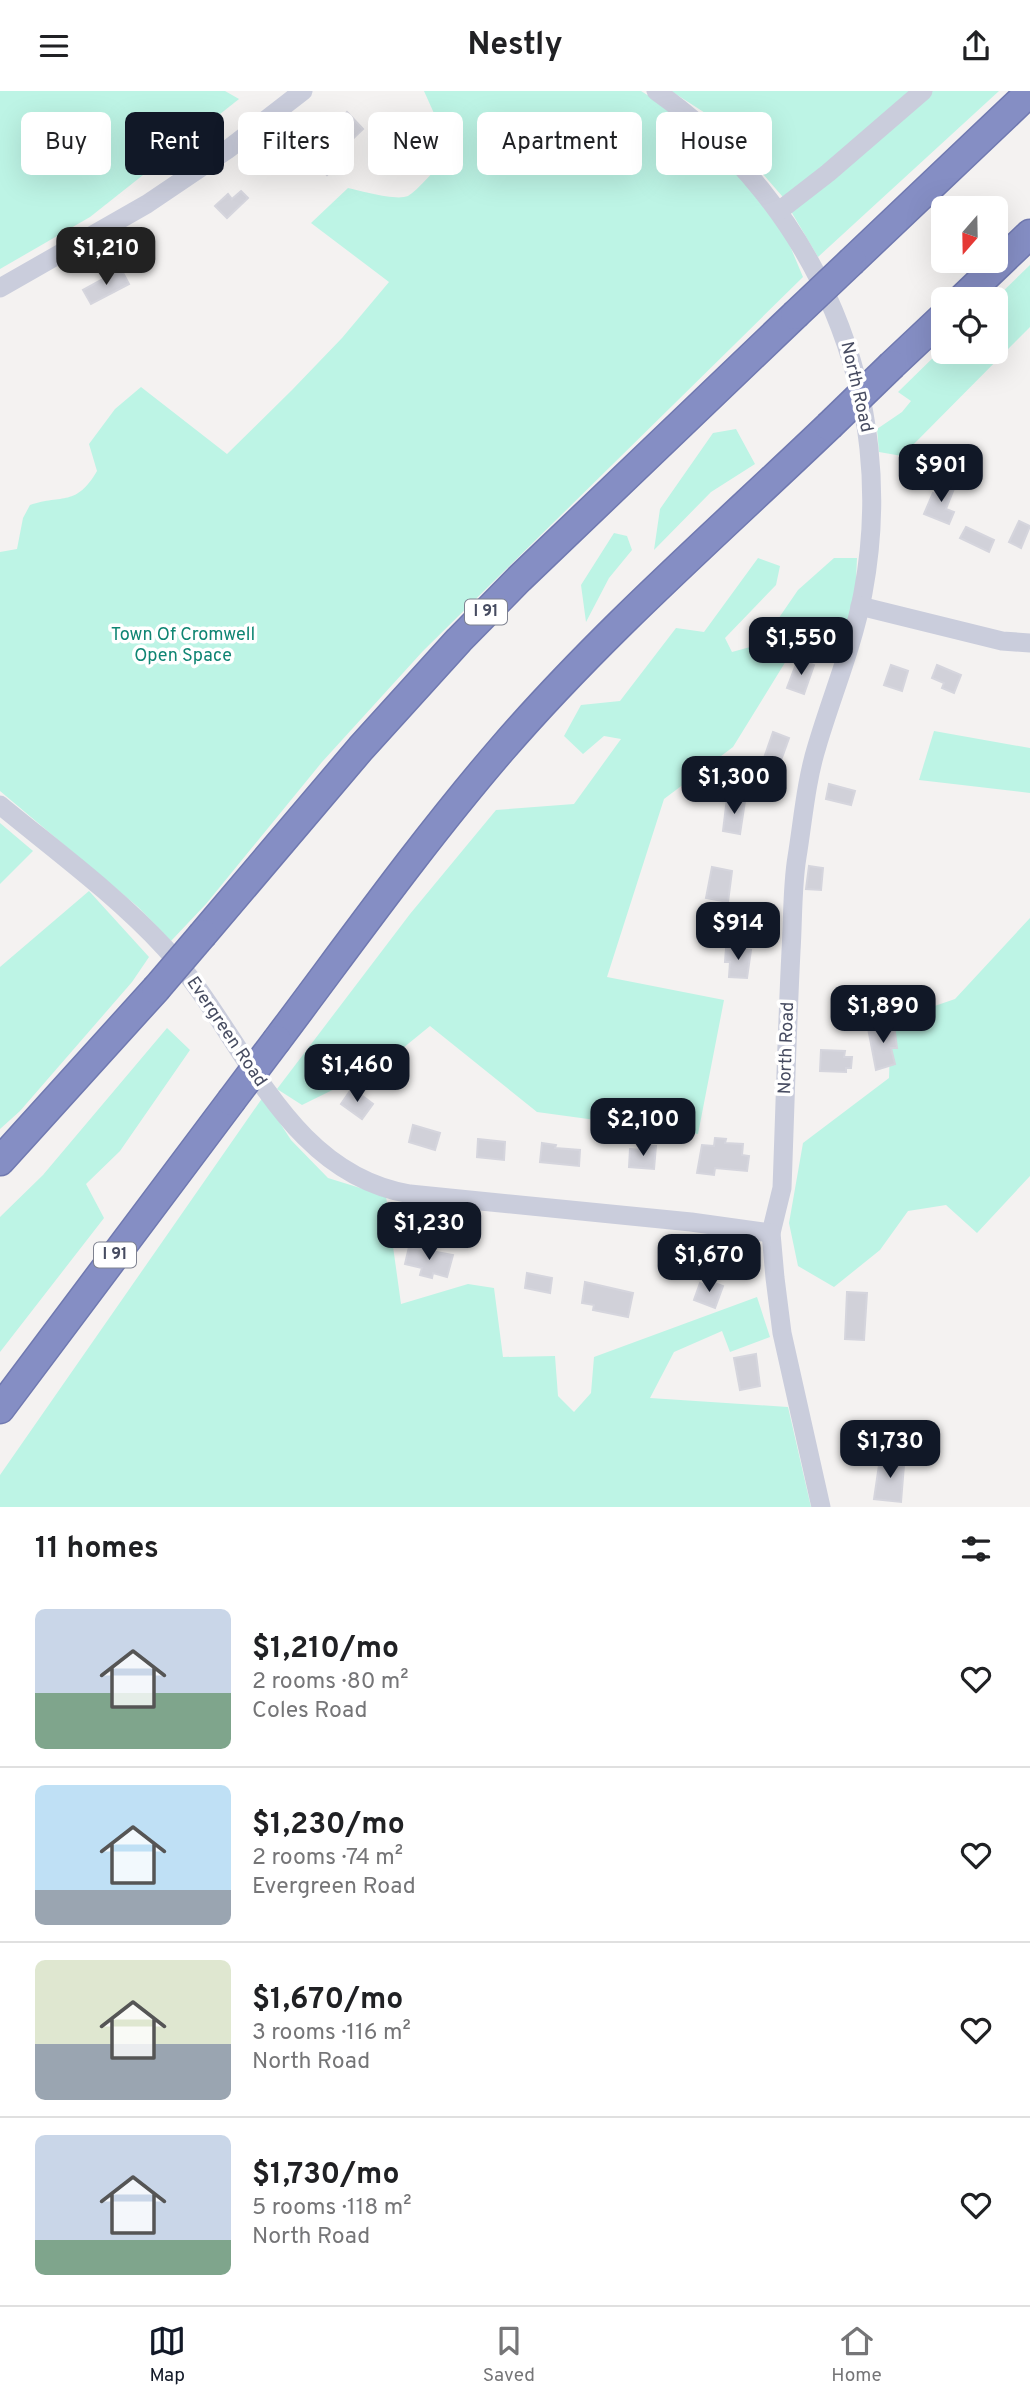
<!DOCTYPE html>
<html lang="en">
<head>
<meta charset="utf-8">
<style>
	:root { --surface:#fff; --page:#f2f2f2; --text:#202124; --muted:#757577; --line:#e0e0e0; --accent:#111827 }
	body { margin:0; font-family:Overpass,sans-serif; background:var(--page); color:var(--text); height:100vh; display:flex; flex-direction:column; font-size:26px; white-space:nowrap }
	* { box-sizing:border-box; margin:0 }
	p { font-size:23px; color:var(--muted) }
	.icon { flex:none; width:38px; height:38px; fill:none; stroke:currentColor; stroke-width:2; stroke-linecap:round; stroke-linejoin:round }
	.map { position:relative; height:1416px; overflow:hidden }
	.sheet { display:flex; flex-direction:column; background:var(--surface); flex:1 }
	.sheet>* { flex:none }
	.guide { position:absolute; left:21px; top:21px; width:989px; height:63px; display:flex; gap:14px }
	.needle { width:46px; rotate:200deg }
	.tools { position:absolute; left:931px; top:105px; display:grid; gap:14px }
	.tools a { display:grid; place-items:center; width:77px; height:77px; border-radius:10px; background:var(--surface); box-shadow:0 7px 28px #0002; font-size:35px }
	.price { position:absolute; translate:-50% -60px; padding:0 16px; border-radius:14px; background:var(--accent); color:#fff; font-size:23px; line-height:46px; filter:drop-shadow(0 2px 4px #0008) }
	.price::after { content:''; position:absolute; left:50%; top:42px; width:21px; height:16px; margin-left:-10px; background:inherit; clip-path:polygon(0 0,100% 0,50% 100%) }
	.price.active { background:#222; color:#fff }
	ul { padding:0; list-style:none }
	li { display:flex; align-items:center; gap:21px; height:175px; padding:0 35px }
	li+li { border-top:2px solid var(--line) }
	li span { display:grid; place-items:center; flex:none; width:196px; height:140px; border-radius:10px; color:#555 }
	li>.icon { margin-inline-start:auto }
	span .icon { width:84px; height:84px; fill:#fffc; stroke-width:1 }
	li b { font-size:30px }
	h2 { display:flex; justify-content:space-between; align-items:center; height:84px; padding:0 35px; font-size:30px }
	.chip { padding:0 24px; border-radius:10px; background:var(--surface); box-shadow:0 7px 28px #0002; font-size:24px; line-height:63px }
	.chip.active { background:var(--accent); color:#fff }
	header { display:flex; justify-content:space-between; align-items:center; height:91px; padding:0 35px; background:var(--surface); font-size:32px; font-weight:700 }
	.dock { display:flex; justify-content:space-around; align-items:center; height:98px; border-top:2px solid var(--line); background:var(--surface); font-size:19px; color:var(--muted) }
	.dock a { display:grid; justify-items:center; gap:4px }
	.dock .active { color:var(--accent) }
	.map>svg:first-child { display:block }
	.green { fill:#bdf4e5 }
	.building { fill:#d1d1d9; stroke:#d5d5dd; stroke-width:2 }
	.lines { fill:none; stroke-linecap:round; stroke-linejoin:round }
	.highway-casing { stroke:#7079b0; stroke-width:31 }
	.minor { stroke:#cacddc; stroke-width:19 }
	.highway { stroke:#858ec4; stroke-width:28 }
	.highway-bridge-casing { stroke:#7079b0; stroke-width:31; stroke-linecap:butt }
	.highway-bridge { stroke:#858ec4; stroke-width:28 }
	.labels { text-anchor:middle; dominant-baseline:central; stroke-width:7; stroke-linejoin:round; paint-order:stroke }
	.shield { fill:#fff; stroke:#7e8290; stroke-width:2 }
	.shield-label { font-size:16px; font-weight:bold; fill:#474c61 }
	.street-label { font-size:18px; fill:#474c61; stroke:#fff }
	.park-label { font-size:18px; fill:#0f8573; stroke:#fff }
</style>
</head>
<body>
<header><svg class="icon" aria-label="menu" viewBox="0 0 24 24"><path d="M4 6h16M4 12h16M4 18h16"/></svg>Nestly<svg class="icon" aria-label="share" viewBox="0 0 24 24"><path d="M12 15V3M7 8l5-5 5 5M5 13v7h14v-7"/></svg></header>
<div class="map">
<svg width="1030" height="1416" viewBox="0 0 1030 1416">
	<rect width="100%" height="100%" fill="#f4f2f1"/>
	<g class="green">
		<polygon points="0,0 225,0 239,8 90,126 0,178"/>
		<path d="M 424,0 L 641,0 L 663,14 L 756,102 L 780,131 L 803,186 L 423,560 L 322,671 L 206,813 L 171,850 L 138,816 L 0,700 L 0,461 L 17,458 L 23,427 L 30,414 C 63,403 76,416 97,380 L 89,353 L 115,318 L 141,296 L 227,363 L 292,299 L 342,247 L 389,191 L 311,132 L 348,97 C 361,100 396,110 408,105 C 417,100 440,74 446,65 L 441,38 Z"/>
		<polygon points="671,0 999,0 818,166 782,105 716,29"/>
		<polygon points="1030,174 1030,236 902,365 879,361 877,338 902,321 911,310 898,301 943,257 943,261 996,261 995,208"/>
		<polygon points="736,338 755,373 711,401 654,459 660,418 713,342"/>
		<polygon points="614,442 627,445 632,459 609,487 586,531 581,494"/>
		<polygon points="758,467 780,475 776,494 725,547 732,561 761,553 798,499 834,467 857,467 854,533 837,553 797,552 733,656 664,708 607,886 724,909 698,1043 537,1021 430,935 381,975 302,1014 277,998 410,823 496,719 574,713 621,648 604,645 583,663 564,645 581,614 620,610 676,537 704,541"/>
		<polygon points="934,640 1030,657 1030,702 919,689"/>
		<polygon points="0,732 33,760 0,793"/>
		<polygon points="89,800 149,866 132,891 20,1020 0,1038 0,876"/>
		<polygon points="1030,827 1030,1085 977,1142 946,1114 908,1120 880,1159 834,1196 798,1175 789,1132 803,1052 889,987 891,930 955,908"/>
		<polygon points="167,937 190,959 120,1060 86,1093 104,1127 0,1261 0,1126 43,1084"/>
		<polygon points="263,1006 291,1049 328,1087 386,1105 401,1213 468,1193 494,1197 503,1266 555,1265 558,1305 574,1321 591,1302 594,1266 757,1206 770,1246 730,1261 722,1240 674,1261 650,1307 788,1316 811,1416 0,1416 0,1384"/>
	</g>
	<g class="building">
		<polygon points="347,21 363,38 338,62 344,68 327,84 303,60 338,25 341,28"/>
		<polygon points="241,100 248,107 227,127 215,115 228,103 232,108"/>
		<polygon points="121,178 129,193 91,213 83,199"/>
		<polygon points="942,390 955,395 946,418 954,421 949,433 924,423 933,402 937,403"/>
		<polygon points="1019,430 1030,435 1021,457 1009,451"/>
		<polygon points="966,436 994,449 989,461 960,447"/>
		<polygon points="798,568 814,574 804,603 787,597"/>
		<polygon points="891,574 908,580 902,600 884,594"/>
		<polygon points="937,574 961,584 954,602 942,597 944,592 932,587"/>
		<polygon points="773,641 789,647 779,675 763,670"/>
		<polygon points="829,693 855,700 851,714 826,708"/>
		<polygon points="727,707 745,710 740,743 723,740"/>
		<polygon points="809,775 823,777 821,799 806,798"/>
		<polygon points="712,776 732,780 728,811 706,807"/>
		<polygon points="726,857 751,859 747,887 729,886 730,871 725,871"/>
		<polygon points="894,934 897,957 891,957 895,973 876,979 868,937"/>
		<polygon points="821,959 845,960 844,966 852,966 851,977 846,977 846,981 820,980"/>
		<polygon points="352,997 373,1013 362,1028 341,1013"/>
		<polygon points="413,1034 440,1042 435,1059 409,1051"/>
		<polygon points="715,1047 726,1048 725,1052 743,1053 742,1064 749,1065 747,1080 715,1077 714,1084 697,1082 702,1054 714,1055"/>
		<polygon points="478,1048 505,1051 504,1069 477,1066"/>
		<polygon points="542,1052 556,1054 555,1057 580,1059 579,1075 540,1071"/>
		<polygon points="644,1054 656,1055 654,1078 629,1076 630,1058 644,1059"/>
		<polygon points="409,1156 453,1164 447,1186 433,1182 432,1187 420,1184 422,1177 405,1173"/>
		<polygon points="527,1182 552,1187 550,1202 525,1197"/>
		<polygon points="585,1191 633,1202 628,1226 593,1219 594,1214 582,1212"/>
		<polygon points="712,1191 723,1195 715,1217 694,1209 700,1192 710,1196"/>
		<polygon points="847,1201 867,1202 864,1249 845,1248"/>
		<polygon points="756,1263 760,1295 740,1299 734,1267"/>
		<polygon points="880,1367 901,1369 901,1374 904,1374 901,1411 874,1408"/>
	</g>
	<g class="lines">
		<g class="highway-casing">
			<g id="highway">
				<polyline points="852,170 1030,1"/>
				<polyline points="962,208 1030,143"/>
				<polyline points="892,274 943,226"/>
				<polyline points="203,843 361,657 459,549 519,488 795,224"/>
				<path d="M 277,949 C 350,852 421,752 501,659 C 601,543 718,441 829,335"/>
				<polyline points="0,1070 156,898"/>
				<polyline points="0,1318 231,1010"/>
			</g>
		</g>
		<g class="minor">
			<path d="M 656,0 C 817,114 900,306 863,502 C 853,555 832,604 817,655 C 806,690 803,729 797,766 C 792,796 793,829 791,860 C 787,939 785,1018 782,1097 L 771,1142 L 775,1187 L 782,1242 L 821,1416"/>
			<polyline points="779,120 828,82 923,0"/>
			<polyline points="0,197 147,113 227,59 303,0"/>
			<polyline points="860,515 1002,550 1030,552"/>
			<path d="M 0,714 C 56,760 116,804 165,857 C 243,940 283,1082 410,1103 L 691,1131 L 771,1142"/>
		</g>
		<use href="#highway" class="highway"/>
		<g class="highway-bridge-casing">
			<g id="highway-bridge">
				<polyline points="795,224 852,170"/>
				<polyline points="829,335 892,274"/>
				<polyline points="156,898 203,843"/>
				<polyline points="231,1010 277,949"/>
			</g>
		</g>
		<use href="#highway-bridge" class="highway-bridge"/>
	</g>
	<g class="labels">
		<g class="shield">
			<rect x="465" y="508.5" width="42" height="25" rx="5"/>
			<rect x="94" y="1151.5" width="42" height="25" rx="5"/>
		</g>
		<g class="shield-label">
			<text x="486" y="521">I 91</text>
			<text x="115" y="1164">I 91</text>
		</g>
		<g class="street-label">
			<text transform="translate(856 296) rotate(77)">North Road</text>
			<text transform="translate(226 941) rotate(56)">Evergreen Road</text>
			<text transform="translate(787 957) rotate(-88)">North Road</text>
		</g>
		<g class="park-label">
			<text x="183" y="544">Town Of Cromwell<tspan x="183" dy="21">Open Space</tspan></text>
		</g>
	</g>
</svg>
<div class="tools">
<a><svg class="needle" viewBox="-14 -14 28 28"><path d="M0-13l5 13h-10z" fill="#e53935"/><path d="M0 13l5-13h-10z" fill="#757577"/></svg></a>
<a><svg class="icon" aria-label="locate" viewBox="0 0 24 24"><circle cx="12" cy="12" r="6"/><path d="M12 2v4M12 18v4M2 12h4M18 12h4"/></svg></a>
</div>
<b class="price active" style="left:106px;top:196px">$1,210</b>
<b class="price" style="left:941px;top:413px">$901</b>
<b class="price" style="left:801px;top:586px">$1,550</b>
<b class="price" style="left:734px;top:725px">$1,300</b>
<b class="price" style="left:738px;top:871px">$914</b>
<b class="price" style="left:883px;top:954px">$1,890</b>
<b class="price" style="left:357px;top:1013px">$1,460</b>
<b class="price" style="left:643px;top:1067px">$2,100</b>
<b class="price" style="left:429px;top:1171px">$1,230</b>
<b class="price" style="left:709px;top:1203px">$1,670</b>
<b class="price" style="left:890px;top:1389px">$1,730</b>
<div class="guide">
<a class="chip">Buy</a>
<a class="chip active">Rent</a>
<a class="chip">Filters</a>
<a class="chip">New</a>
<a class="chip">Apartment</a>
<a class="chip">House</a>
</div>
</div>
<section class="sheet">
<h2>11 homes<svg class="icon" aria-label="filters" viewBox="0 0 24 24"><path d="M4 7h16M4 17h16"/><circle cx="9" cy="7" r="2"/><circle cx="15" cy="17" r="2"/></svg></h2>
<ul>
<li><span style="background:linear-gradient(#c9d6e8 60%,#7fa58c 0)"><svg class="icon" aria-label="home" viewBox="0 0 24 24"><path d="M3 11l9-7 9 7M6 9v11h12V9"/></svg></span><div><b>$1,210/mo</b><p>2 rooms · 80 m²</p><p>Coles Road</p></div><svg class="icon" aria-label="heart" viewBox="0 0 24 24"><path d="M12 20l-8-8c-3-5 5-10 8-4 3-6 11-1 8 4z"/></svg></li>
<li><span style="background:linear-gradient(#bfe0f5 75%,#9aa5b1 0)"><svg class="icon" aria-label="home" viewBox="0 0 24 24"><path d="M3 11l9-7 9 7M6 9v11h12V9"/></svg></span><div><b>$1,230/mo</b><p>2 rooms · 74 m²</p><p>Evergreen Road</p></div><svg class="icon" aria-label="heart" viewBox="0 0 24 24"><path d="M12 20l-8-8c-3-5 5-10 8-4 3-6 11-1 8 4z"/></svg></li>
<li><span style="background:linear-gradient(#dfe7d0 60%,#9aa5b1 0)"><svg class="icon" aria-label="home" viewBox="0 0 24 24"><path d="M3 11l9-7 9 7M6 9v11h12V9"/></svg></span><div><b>$1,670/mo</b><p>3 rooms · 116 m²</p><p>North Road</p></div><svg class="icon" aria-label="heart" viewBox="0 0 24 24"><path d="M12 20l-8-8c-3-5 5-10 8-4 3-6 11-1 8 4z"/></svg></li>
<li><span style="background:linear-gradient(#c9d6e8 75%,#7fa58c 0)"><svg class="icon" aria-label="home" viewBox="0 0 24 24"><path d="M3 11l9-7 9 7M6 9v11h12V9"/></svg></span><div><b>$1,730/mo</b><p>5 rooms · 118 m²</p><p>North Road</p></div><svg class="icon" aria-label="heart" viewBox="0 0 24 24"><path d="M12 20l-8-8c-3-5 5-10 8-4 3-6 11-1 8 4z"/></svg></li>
</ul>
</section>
<nav class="dock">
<a class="active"><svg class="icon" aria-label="map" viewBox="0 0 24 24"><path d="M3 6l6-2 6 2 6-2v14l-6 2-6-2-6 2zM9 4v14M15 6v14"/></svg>Map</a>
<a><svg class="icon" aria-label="saved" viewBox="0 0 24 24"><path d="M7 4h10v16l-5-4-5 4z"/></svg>Saved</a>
<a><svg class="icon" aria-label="home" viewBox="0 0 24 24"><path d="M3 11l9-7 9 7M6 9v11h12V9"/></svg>Home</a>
</nav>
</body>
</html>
